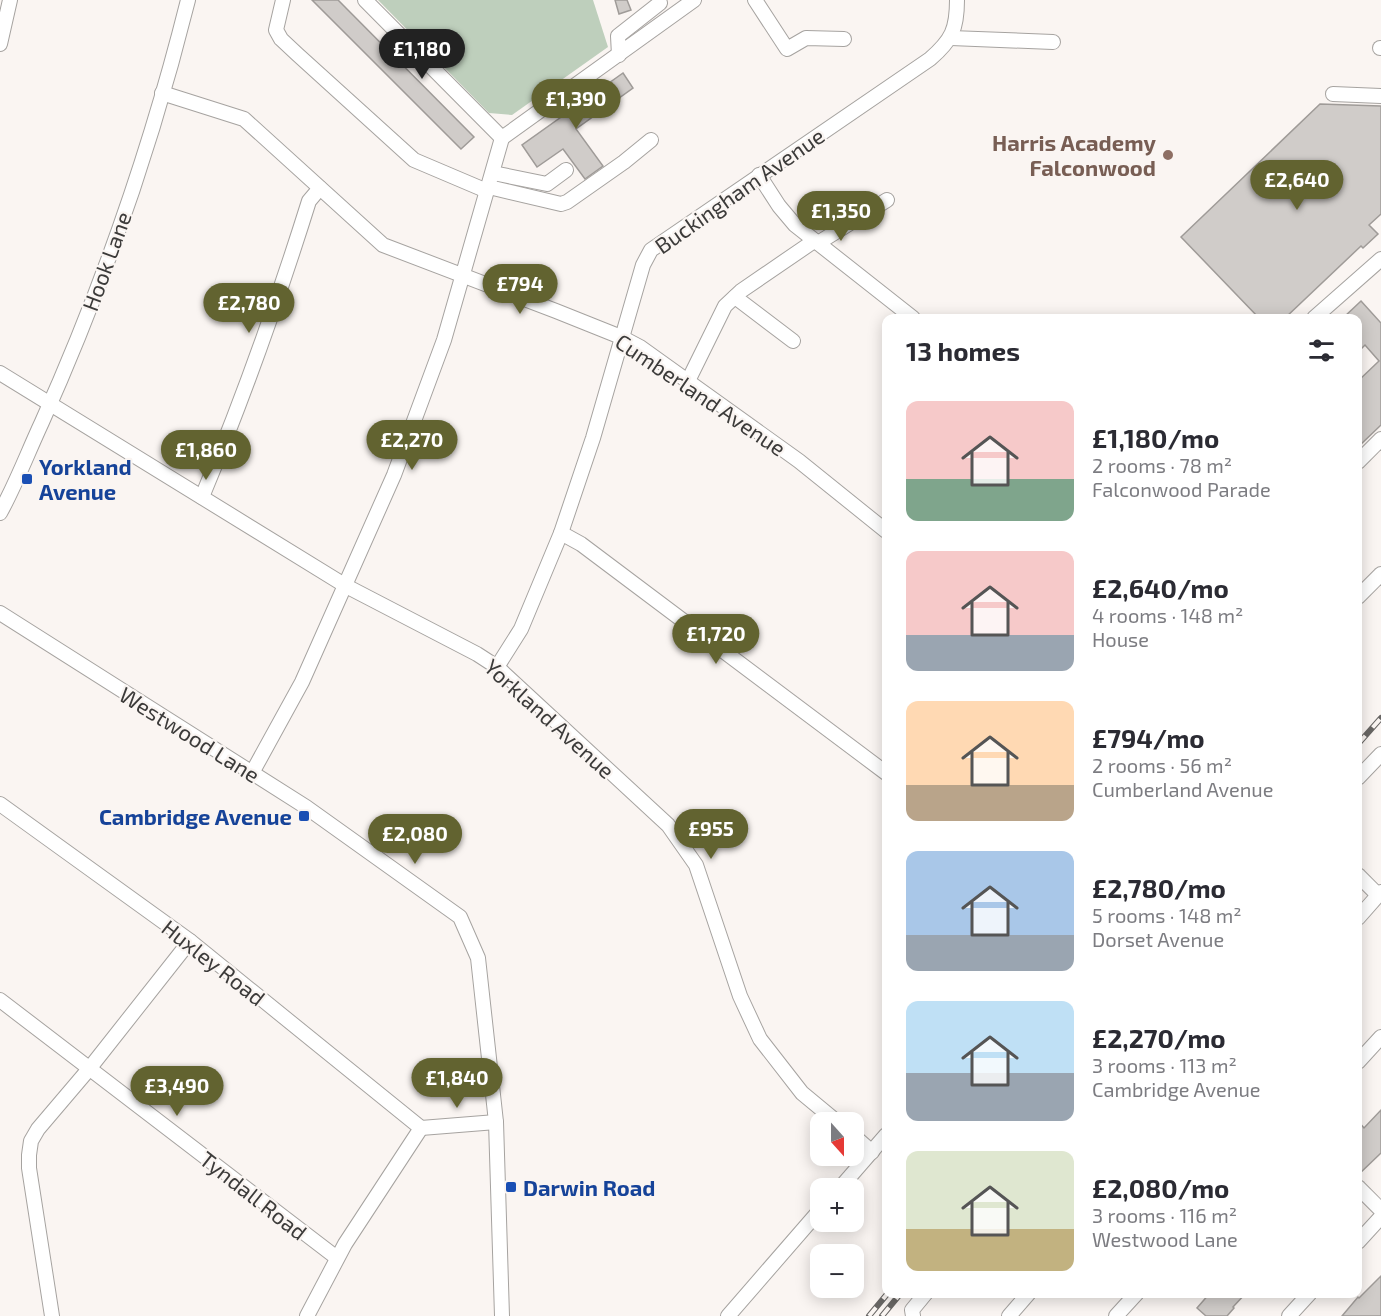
<!DOCTYPE html>
<html lang="en">
<head>
<meta charset="utf-8">
<style>
	:root { --surface:#fff; --page:#f2f2f3; --text:#2b2b33; --muted:#7c7c81; --accent:#626330 }
	body { margin:0; font-family:"Exo 2",sans-serif; background:var(--page); color:var(--text); height:100vh; display:flex; flex-direction:column; font-size:22px; white-space:nowrap }
	* { box-sizing:border-box; margin:0 }
	p { font-size:20px; color:var(--muted) }
	.icon { flex:none; width:33px; height:33px; fill:none; stroke:currentColor; stroke-width:2; stroke-linecap:round; stroke-linejoin:round }
	.map { position:relative; flex:1; overflow:hidden }
	.sheet { position:absolute; left:882px; top:314px; width:480px; height:984px; display:flex; flex-direction:column; background:var(--surface); border-radius:12px; box-shadow:0 3px 15px #0003 }
	.sheet>* { flex:none }
	.needle { width:39px; rotate:159deg }
	.controls { position:absolute; left:810px; top:1112px; display:grid; gap:12px }
	.controls a { display:grid; place-items:center; width:54px; height:54px; border-radius:12px; background:var(--surface); box-shadow:0 3px 15px #0003; font-size:30px }
	.price { position:absolute; translate:-50% -51px; padding:0 14px; border-radius:21px; background:var(--accent); color:#fff; font-size:20px; line-height:39px; filter:drop-shadow(0 2px 3px #0008) }
	.price::after { content:''; position:absolute; left:50%; top:36px; width:18px; height:14px; margin-left:-9px; background:inherit; clip-path:polygon(0 0,100% 0,50% 100%) }
	.price.on { background:#222; color:#fff }
	ul { padding:0; list-style:none }
	li { display:flex; align-items:center; gap:18px; height:150px; padding:0 24px }
	li span { display:grid; place-items:center; flex:none; width:168px; height:120px; border-radius:12px; color:#555 }
	li>.icon { margin-inline-start:auto }
	span .icon { width:72px; height:72px; fill:#fffc; stroke-width:1 }
	li b { font-size:26px }
	h2 { display:flex; justify-content:space-between; align-items:center; height:72px; padding:0 24px; font-size:26px }
	.map>svg:first-child { display:block }
	.green { fill:#becfbc }
	.building { fill:#d0ccc9; stroke:#9f9b98; stroke-width:1.5 }
	.lines { fill:none; stroke-linecap:round; stroke-linejoin:round }
	.minor-casing { stroke:#a6a3a0; stroke-width:16 }
	.minor { stroke:#fff; stroke-width:14 }
	.rail-casing { stroke:#686664; stroke-width:6 }
	.rail { stroke:#faf5f2; stroke-width:4; stroke-dasharray:11; stroke-linecap:butt }
	.education-dot { fill:#8d6e63; stroke:#faf5f2; stroke-width:2 }
	.transit-dot { fill:#1a4fb4; stroke:#faf5f2; stroke-width:2 }
	.labels { text-anchor:middle; dominant-baseline:central; stroke-width:4.5; stroke-linejoin:round; paint-order:stroke }
	.education-label { font-size:22px; font-weight:bold; fill:#785e54; stroke:#faf5f2; text-anchor:end }
	.street-label { font-size:22px; fill:#3c3b3a; stroke:#faf5f2 }
	.transit-label { font-size:22px; font-weight:bold; fill:#164399; stroke:#faf5f2; text-anchor:start }
</style>
</head>
<body>
<div class="map">
<svg width="1381" height="1316" viewBox="0 0 1381 1316">
	<rect width="100%" height="100%" fill="#faf5f2"/>
	<polygon class="green" points="378,0 593,0 608,47 512,115 489,113"/>
	<g class="building">
		<polygon points="312,0 338,0 474,137 461,149"/>
		<polygon points="615,0 627,0 631,10 619,14"/>
		<polygon points="623,73 633,88 576,129 603,166 585,179 563,149 537,167 522,145"/>
		<polygon points="1320,104 1381,106 1381,214 1369,225 1378,234 1363,248 1361,246 1285,318 1259,318 1181,237"/>
		<polygon points="1361,301 1381,323 1381,425 1358,447 1358,381 1379,361 1365,345 1358,352 1358,318 1343,318"/>
		<polygon points="1381,1110 1381,1153 1358,1175 1358,1121 1364,1128"/>
		<polygon points="1381,1276 1381,1316 1342,1316 1358,1297 1359,1298"/>
		<polygon points="1210,1293 1246,1293 1233,1307 1234,1308 1227,1316 1206,1316 1197,1308"/>
	</g>
	<g class="lines">
		<g class="minor-casing">
			<g id="minor">
				<polyline points="283,0 276,30 281,39 297,54 414,160 487,191"/>
				<polyline points="365,0 502,138"/>
				<polyline points="755,0 787,49 806,38 844,39"/>
				<polyline points="951,38 1053,42"/>
				<polyline points="0,44 10,0"/>
				<polyline points="1380,48 1381,48"/>
				<polyline points="619,55 618,36 660,3"/>
				<polyline points="162,93 244,119 383,245 556,311 621,337 640,347 799,461 886,531"/>
				<polyline points="1333,94 1381,96"/>
				<polyline points="493,173 547,184 566,170"/>
				<polyline points="759,175 779,206 795,225 913,318"/>
				<polyline points="489,187 561,204 567,202 624,162 651,140"/>
				<polyline points="818,243 887,200"/>
				<polyline points="735,297 793,341"/>
				<polyline points="1314,318 1381,259"/>
				<polyline points="0,373 346,586 477,654 497,667 668,825 696,865 740,996 760,1039 802,1093 837,1122"/>
				<polyline points="688,381 725,306 741,291 814,241"/>
				<polyline points="1358,462 1381,439"/>
				<path d="M 202,497 C 243,399 277,303 309,201 L 320,188"/>
				<path d="M 0,513 C 16,484 28,452 42,422 C 103,286 152,144 188,0"/>
				<polyline points="561,533 581,544 886,773"/>
				<polyline points="1358,597 1381,574"/>
				<polyline points="0,613 306,807 460,917 478,958 496,1122 502,1316"/>
				<path d="M 497,667 L 521,629 L 561,533 L 593,438 L 643,265 L 651,250 L 930,59 C 952,40 957,29 957,0"/>
				<polyline points="252,773 302,682 394,475 444,340 502,138 694,0"/>
				<polyline points="1358,778 1381,754"/>
				<polyline points="0,804 190,941 421,1128"/>
				<polyline points="1358,875 1378,895"/>
				<polyline points="1358,918 1381,892"/>
				<polyline points="0,1000 337,1258"/>
				<polyline points="1358,1062 1381,1037"/>
				<polyline points="421,1128 496,1122"/>
				<polyline points="854,1136 872,1152"/>
				<polyline points="1358,1187 1381,1210"/>
				<polyline points="840,1188 886,1135"/>
				<polyline points="1358,1242 1381,1217"/>
				<polyline points="52,1316 29,1168 29,1155 31,1141 38,1129 89,1069 190,941"/>
				<polyline points="307,1316 345,1244 421,1128"/>
				<polyline points="728,1316 820,1210"/>
				<polyline points="913,1316 912,1310 926,1293"/>
				<polyline points="1009,1316 1029,1293"/>
				<polyline points="1116,1316 1137,1293"/>
				<polyline points="1289,1316 1310,1293"/>
			</g>
		</g>
		<use href="#minor" class="minor"/>
		<g class="rail-casing">
			<g id="rail">
				<polyline points="1358,744 1381,718"/>
				<polyline points="869,1316 888,1293"/>
				<polyline points="882,1316 901,1293"/>
			</g>
		</g>
		<use href="#rail" class="rail"/>
	</g>
	<circle class="education-dot" cx="1168" cy="155" r="6"/>
	<g class="transit-dot">
		<rect x="21" y="473" width="12" height="12" rx="3"/>
		<rect x="298" y="810" width="12" height="12" rx="3"/>
		<rect x="505" y="1181" width="12" height="12" rx="3"/>
	</g>
	<g class="labels">
		<g class="education-label">
			<text x="1156" y="142">Harris Academy<tspan x="1156" dy="25">Falconwood</tspan></text>
		</g>
		<g class="street-label">
			<text transform="translate(739 190) rotate(-35)">Buckingham Avenue</text>
			<text transform="translate(106 261) rotate(-70)">Hook Lane</text>
			<text transform="translate(701 394) rotate(34)">Cumberland Avenue</text>
			<text transform="translate(550 718) rotate(42)">Yorkland Avenue</text>
			<text transform="translate(190 734) rotate(32)">Westwood Lane</text>
			<text transform="translate(214 962) rotate(38)">Huxley Road</text>
			<text transform="translate(254 1195) rotate(38)">Tyndall Road</text>
		</g>
		<g class="transit-label">
			<text x="39" y="466">Yorkland<tspan x="39" dy="25">Avenue</tspan></text>
			<text x="292" y="816" text-anchor="end">Cambridge Avenue</text>
			<text x="523" y="1187">Darwin Road</text>
		</g>
	</g>
</svg>
<div class="controls">
<a><svg class="needle" viewBox="-14 -14 28 28"><path d="M0-13l5 13h-10z" fill="#e53935"/><path d="M0 13l5-13h-10z" fill="#7c7c81"/></svg></a>
<a>+</a>
<a>−</a>
</div>
<b class="price on" style="left:422px;top:80px">£1,180</b>
<b class="price" style="left:576px;top:130px">£1,390</b>
<b class="price" style="left:1297px;top:211px">£2,640</b>
<b class="price" style="left:841px;top:242px">£1,350</b>
<b class="price" style="left:520px;top:315px">£794</b>
<b class="price" style="left:249px;top:334px">£2,780</b>
<b class="price" style="left:412px;top:471px">£2,270</b>
<b class="price" style="left:206px;top:481px">£1,860</b>
<b class="price" style="left:716px;top:665px">£1,720</b>
<b class="price" style="left:711px;top:860px">£955</b>
<b class="price" style="left:415px;top:865px">£2,080</b>
<b class="price" style="left:457px;top:1109px">£1,840</b>
<b class="price" style="left:177px;top:1117px">£3,490</b>
<section class="sheet">
<h2>13 homes<svg class="icon" aria-label="filters" viewBox="0 0 24 24"><path d="M4 7h16M4 17h16"/><circle cx="9" cy="7" r="2"/><circle cx="15" cy="17" r="2"/></svg></h2>
<ul>
<li><span style="background:linear-gradient(#f6c9c9 65%,#7fa58c 0)"><svg class="icon" aria-label="home" viewBox="0 0 24 24"><path d="M3 11l9-7 9 7M6 9v11h12V9"/></svg></span><div><b>£1,180/mo</b><p>2 rooms · 78 m²</p><p>Falconwood Parade</p></div></li>
<li><span style="background:linear-gradient(#f6c9c9 70%,#9aa5b1 0)"><svg class="icon" aria-label="home" viewBox="0 0 24 24"><path d="M3 11l9-7 9 7M6 9v11h12V9"/></svg></span><div><b>£2,640/mo</b><p>4 rooms · 148 m²</p><p>House</p></div></li>
<li><span style="background:linear-gradient(#ffd9b3 70%,#b9a48a 0)"><svg class="icon" aria-label="home" viewBox="0 0 24 24"><path d="M3 11l9-7 9 7M6 9v11h12V9"/></svg></span><div><b>£794/mo</b><p>2 rooms · 56 m²</p><p>Cumberland Avenue</p></div></li>
<li><span style="background:linear-gradient(#a9c7e8 70%,#9aa5b1 0)"><svg class="icon" aria-label="home" viewBox="0 0 24 24"><path d="M3 11l9-7 9 7M6 9v11h12V9"/></svg></span><div><b>£2,780/mo</b><p>5 rooms · 148 m²</p><p>Dorset Avenue</p></div></li>
<li><span style="background:linear-gradient(#bfe0f5 60%,#9aa5b1 0)"><svg class="icon" aria-label="home" viewBox="0 0 24 24"><path d="M3 11l9-7 9 7M6 9v11h12V9"/></svg></span><div><b>£2,270/mo</b><p>3 rooms · 113 m²</p><p>Cambridge Avenue</p></div></li>
<li><span style="background:linear-gradient(#dfe7d0 65%,#c2b280 0)"><svg class="icon" aria-label="home" viewBox="0 0 24 24"><path d="M3 11l9-7 9 7M6 9v11h12V9"/></svg></span><div><b>£2,080/mo</b><p>3 rooms · 116 m²</p><p>Westwood Lane</p></div></li>
</ul>
</section>
</div>
</body>
</html>
